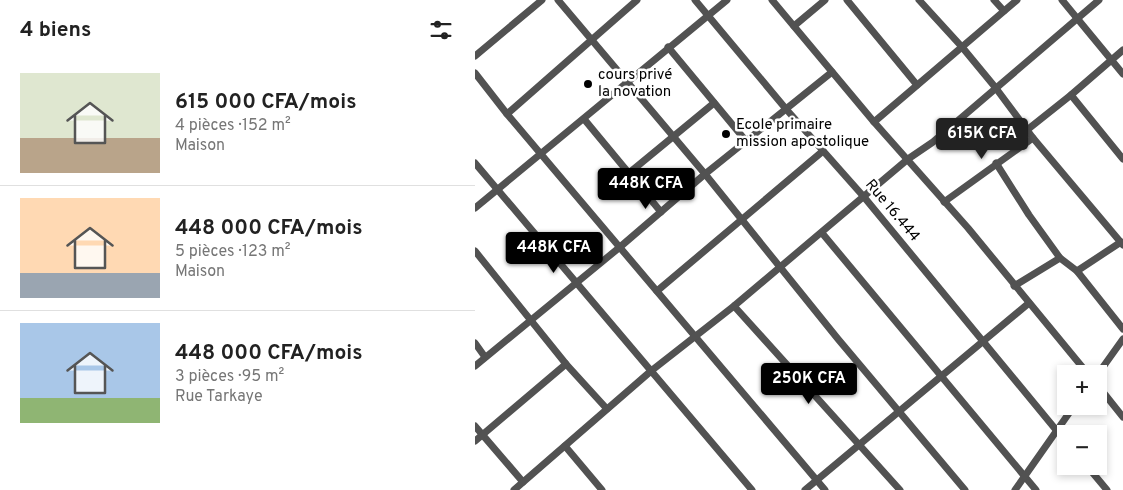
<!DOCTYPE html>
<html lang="fr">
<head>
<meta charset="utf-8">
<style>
	:root { --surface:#fff; --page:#f2f2f2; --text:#222; --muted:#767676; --line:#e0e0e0; --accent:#000 }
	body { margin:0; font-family:Overpass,sans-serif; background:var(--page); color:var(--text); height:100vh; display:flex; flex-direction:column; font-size:19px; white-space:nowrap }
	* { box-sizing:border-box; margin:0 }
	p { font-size:16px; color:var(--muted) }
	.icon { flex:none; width:28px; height:28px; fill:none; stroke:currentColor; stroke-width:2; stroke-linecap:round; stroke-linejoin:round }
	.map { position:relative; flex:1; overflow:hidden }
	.sheet { display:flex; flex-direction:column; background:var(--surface); width:475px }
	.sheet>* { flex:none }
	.buttons { position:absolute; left:582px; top:365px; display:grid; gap:10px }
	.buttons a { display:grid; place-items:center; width:50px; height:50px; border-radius:0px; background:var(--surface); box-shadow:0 2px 8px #0003; font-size:25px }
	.price { position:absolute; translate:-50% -42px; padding:0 11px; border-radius:5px; background:var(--accent); color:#fff; font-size:16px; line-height:32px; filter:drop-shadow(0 1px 2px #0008) }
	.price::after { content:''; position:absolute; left:50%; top:30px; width:15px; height:11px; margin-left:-8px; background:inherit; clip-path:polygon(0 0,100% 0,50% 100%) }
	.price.current { background:#222; color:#fff }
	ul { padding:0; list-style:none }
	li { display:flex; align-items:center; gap:15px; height:125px; padding:0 20px }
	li+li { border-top:1px solid var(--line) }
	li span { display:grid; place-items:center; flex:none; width:140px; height:100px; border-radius:0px; color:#555 }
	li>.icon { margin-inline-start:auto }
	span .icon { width:60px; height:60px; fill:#fffc; stroke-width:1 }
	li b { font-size:21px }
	h2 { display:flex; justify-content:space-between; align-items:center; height:60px; padding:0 20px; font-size:21px }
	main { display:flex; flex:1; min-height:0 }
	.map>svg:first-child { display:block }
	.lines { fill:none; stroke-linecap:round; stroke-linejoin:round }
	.minor { stroke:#525252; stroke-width:7 }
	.poi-dot { fill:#000; stroke:#fff; stroke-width:2 }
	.labels { text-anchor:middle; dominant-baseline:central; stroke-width:5; stroke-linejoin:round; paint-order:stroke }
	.poi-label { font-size:15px; fill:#000; stroke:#fff; text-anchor:start }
	.street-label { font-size:15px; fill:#000; stroke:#fff }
</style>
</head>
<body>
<main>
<section class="sheet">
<h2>4 biens<svg class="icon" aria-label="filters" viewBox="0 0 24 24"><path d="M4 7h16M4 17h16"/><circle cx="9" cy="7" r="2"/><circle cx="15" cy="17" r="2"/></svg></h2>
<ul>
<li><span style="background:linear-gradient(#dfe7d0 65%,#b9a48a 0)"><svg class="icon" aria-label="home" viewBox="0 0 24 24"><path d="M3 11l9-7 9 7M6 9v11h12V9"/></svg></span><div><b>615 000 CFA/mois</b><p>4 pièces · 152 m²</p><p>Maison</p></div></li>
<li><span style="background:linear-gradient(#ffd9b3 75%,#9aa5b1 0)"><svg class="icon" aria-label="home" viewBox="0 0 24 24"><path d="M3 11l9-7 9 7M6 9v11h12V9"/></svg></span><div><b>448 000 CFA/mois</b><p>5 pièces · 123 m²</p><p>Maison</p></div></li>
<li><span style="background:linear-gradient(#a9c7e8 75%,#8fb573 0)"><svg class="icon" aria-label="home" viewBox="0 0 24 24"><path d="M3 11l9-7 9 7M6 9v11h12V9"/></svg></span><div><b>448 000 CFA/mois</b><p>3 pièces · 95 m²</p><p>Rue Tarkaye</p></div></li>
</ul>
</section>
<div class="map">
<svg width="648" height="490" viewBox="0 0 648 490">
	<rect width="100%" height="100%" fill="#fff"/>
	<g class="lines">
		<g class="minor">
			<polyline points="83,0 230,174 363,339 490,490"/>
			<polyline points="220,0 311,109 389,197 591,442"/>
			<polyline points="297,0 399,122 493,228 613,374"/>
			<polyline points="372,0 442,85"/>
			<polyline points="444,0 487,47 520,87 558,138 648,245"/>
			<polyline points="519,0 529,11"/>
			<polyline points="587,0 648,74"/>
			<polyline points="319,26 350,0"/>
			<polyline points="193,47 271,141"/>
			<polyline points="0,56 67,0"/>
			<polyline points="0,73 32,114 350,490"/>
			<polyline points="596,95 648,159"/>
			<polyline points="32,114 162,0"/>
			<polyline points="109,119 186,212"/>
			<polyline points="399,122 542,0"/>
			<polyline points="552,130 596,95 648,50"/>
			<polyline points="0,163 277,490"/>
			<polyline points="521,163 554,215 585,258 602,271 648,329"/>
			<polyline points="154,173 239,103"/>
			<polyline points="469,202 558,138"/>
			<polyline points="0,208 252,0"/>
			<polyline points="347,233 561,490"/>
			<polyline points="0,251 91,364 132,409"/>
			<polyline points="602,271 646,242"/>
			<polyline points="539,286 585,258"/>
			<polyline points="182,291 348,151"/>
			<polyline points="259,306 425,490"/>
			<polyline points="0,343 10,357"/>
			<polyline points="0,366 145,247 230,174 357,72"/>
			<polyline points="623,374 648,339"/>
			<polyline points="624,387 648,417"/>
			<polyline points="0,426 48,482"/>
			<polyline points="0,441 91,364"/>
			<polyline points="90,446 127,490"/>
			<polyline points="612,466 632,490"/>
			<polyline points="39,490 176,371 259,306 433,159 458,142 624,0"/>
			<polyline points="330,490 554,303"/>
			<polyline points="540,490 599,406"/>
		</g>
	</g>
	<g class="poi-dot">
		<circle cx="113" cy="84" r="5"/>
		<circle cx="251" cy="134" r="5"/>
	</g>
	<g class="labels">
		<g class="poi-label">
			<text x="123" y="75">cours privé<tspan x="123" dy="17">la novation</tspan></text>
			<text x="261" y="125">Ecole primaire<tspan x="261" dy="17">mission apostolique</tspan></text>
		</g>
		<g class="street-label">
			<text transform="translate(417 211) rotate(50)">Rue 16.444</text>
		</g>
	</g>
</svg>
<div class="buttons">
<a>+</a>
<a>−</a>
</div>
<b class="price current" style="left:507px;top:160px">615K CFA</b>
<b class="price" style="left:171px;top:210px">448K CFA</b>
<b class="price" style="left:79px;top:274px">448K CFA</b>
<b class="price" style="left:334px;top:405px">250K CFA</b>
</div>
</main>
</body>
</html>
